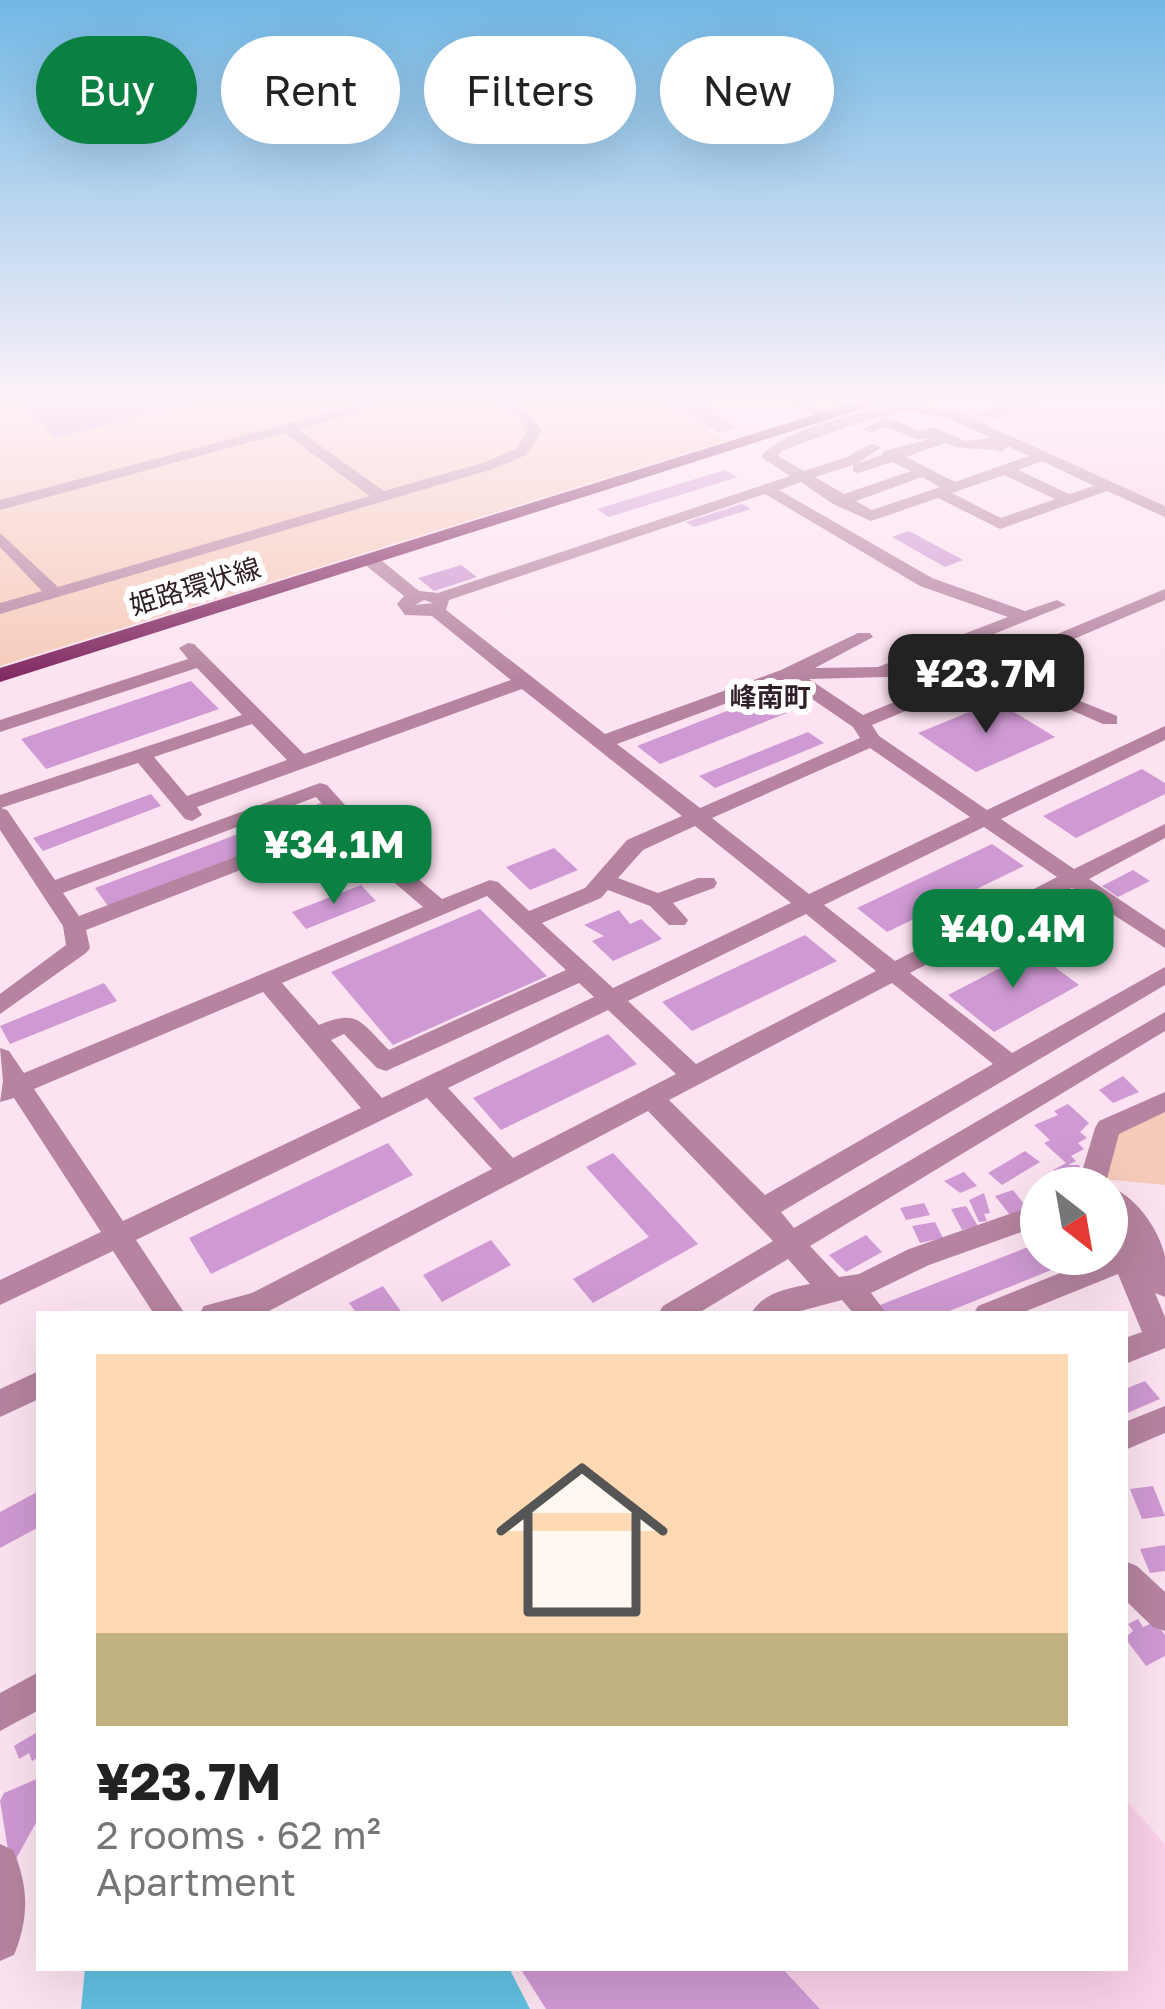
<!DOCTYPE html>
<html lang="en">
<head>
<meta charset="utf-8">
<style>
	:root { --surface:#fff; --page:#f6f6f6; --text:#222; --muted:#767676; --accent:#0b8043 }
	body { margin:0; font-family:"Golos Text","Noto Sans JP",sans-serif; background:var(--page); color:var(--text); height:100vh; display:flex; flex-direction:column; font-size:45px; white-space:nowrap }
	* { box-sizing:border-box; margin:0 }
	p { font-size:39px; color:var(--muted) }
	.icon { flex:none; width:66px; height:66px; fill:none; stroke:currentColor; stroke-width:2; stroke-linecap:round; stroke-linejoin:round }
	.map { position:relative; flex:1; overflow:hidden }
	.details { position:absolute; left:36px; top:1311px; width:1092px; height:660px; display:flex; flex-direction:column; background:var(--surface); border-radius:0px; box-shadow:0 12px 48px #0002 }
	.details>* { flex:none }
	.guide { position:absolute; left:36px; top:36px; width:1095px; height:108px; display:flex; gap:24px }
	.needle { width:78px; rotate:149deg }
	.fabs { position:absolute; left:1020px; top:1167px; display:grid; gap:24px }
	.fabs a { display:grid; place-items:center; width:108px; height:108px; border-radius:50%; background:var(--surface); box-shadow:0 12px 48px #0002; font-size:60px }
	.price { position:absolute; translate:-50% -102px; padding:0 27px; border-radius:24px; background:var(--accent); color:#fff; font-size:39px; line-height:78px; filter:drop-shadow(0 3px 6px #0008) }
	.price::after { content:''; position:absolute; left:50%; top:72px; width:36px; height:27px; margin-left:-18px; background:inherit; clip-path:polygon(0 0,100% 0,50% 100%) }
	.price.on { background:#222; color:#fff }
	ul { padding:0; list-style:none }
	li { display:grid; align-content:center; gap:24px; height:636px; padding:0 60px }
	li span { display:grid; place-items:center; height:372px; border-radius:0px; color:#555 }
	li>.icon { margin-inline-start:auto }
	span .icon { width:216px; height:216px; fill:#fffc; stroke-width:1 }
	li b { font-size:51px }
	.pill { padding:0 42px; border-radius:54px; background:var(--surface); box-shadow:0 12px 48px #0002; font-size:42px; line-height:108px }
	.pill.on { background:var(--accent); color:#fff }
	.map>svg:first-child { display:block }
	.built { fill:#fad1e7 }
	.green { fill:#f6cbb9 }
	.water { fill:#62bfe1 }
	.building { fill:#cf99d3 }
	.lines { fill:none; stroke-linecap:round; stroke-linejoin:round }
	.minor { fill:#b684a0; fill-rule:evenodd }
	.major { fill:#812a62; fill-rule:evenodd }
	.path-bridge { stroke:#b09aa6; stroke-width:3; stroke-dasharray:6 6; stroke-linecap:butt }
	.labels { text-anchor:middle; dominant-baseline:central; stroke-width:12; stroke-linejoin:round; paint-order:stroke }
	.far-street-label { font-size:27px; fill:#302029; stroke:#fff }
	.far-neighbourhood-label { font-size:27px; font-weight:bold; fill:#302029; stroke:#fff }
</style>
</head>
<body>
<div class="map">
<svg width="1165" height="2009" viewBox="0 0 1165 2009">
	<rect width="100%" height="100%" fill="#fde3f1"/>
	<g class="built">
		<polygon points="927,398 1165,398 1165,508 1094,475"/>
		<polygon points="1125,1799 1165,1844 1165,2009 820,2009 782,1968 1125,1968"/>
	</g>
	<g class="green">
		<polygon points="10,398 646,398 728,440 0,666 0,400"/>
		<polygon points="1165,1107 1165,1185 1103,1179 1118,1127"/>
	</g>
	<polygon class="water" points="85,1968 509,1968 530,2009 81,2009"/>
	<g class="building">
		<polygon points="65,398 208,398 209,399 56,438 23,408"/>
		<polygon points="1022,398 1055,399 992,420 976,413"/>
		<polygon points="698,400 717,409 710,412 739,427 720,433 672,408"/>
		<polygon points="725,470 738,477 609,517 597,509"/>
		<polygon points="742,504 751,509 694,527 686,522"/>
		<polygon points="909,531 963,560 945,567 892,537"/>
		<polygon points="461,565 477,577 434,591 418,578"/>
		<polygon points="1057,653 1073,662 1010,688 994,679"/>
		<polygon points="191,681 219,709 46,769 21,739"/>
		<polygon points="783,689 807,705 660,764 637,746"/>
		<polygon points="996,701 1055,737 976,772 918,733"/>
		<polygon points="808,732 824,743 715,788 699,776"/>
		<polygon points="1142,769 1165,783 1165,794 1076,838 1043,816"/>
		<polygon points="151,794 161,806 43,851 33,838"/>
		<polygon points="323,802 338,818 108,906 95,888"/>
		<polygon points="992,844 1024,866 887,932 857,908"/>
		<polygon points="554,848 578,870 530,890 506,867"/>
		<polygon points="1133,870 1150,881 1118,897 1102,886"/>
		<polygon points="361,885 376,901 306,929 292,912"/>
		<polygon points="480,909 547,976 393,1045 331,972"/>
		<polygon points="619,910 630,924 641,919 662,939 613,961 592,941 604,936 584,925"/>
		<polygon points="805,935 837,961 692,1031 662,1002"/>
		<polygon points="1033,951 1079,985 994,1032 948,995"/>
		<polygon points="104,983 117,1001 10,1044 0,1026"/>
		<polygon points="608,1034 637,1064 501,1130 473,1098"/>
		<polygon points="1123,1076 1139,1092 1113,1103 1099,1090"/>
		<polygon points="1068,1104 1089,1123 1080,1132 1087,1138 1078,1143 1084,1149 1071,1156 1076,1161 1068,1165 1079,1165 1085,1178 1071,1186 1053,1170 1066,1163 1044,1143 1050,1140 1034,1125 1058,1115 1054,1111"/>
		<polygon points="388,1143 413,1175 211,1274 189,1238"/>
		<polygon points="1025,1151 1040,1162 1002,1185 988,1173"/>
		<polygon points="613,1153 698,1244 593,1303 573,1279 649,1237 586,1167"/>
		<polygon points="964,1172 977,1186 960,1193 944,1181"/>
		<polygon points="1013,1190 1028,1209 1010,1215 995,1196"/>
		<polygon points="984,1193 990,1213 984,1214 987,1221 979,1222 969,1200"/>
		<polygon points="924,1203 930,1215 906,1220 900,1208"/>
		<polygon points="966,1206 978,1226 962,1230 951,1209"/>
		<polygon points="935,1222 943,1238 920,1243 912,1226"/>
		<polygon points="866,1235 882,1252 846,1272 829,1255"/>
		<polygon points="491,1240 511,1265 442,1302 423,1275"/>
		<polygon points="1041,1242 1041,1254 1091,1254 942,1314 886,1314 880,1305"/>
		<polygon points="383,1286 403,1314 357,1314 349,1303"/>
		<polygon points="1145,1381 1160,1399 1125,1414 1125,1389"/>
		<polygon points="1153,1486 1165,1516 1142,1519 1130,1489"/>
		<polygon points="39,1491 39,1527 0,1548 0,1512"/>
		<polygon points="1165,1545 1165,1571 1150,1573 1140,1549"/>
		<polygon points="1138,1619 1143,1627 1155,1622 1165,1635 1165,1656 1146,1666 1125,1638 1133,1631 1128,1624"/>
		<polygon points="39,1731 39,1757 32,1761 29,1753 19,1759 14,1746"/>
		<polygon points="39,1778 39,1817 11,1868 0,1801 4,1793"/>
		<polygon points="520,1968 782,1968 820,2009 546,2009"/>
	</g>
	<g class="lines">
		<g class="minor">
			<path d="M 385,398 L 407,398 L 298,430 L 384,491 L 483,463 L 516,449 L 528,431 L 517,415 L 477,398 C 508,398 525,406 542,431 L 526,455 L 493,469 L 0,614 L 0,603 L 42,591 L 0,547 L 0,533 L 58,587 L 370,496 L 284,433 L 0,510 L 0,500 Z"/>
			<polygon points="681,398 702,398 668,410 661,406"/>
			<polygon points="782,398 800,398 834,416 822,419"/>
			<path d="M 908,404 L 955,411 L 1165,506 L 1165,517 L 1107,491 L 1000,529 L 938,498 L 871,521 L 833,504 L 801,482 L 779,490 L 932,578 L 1025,611 L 1057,600 L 1066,605 L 887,677 L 809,679 L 863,715 L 1165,589 L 1165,600 L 983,678 L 1008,692 L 1075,699 L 1117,716 L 1117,724 L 1103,724 L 1071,710 L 996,701 L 968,685 L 872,725 L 879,736 L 987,810 L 1165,726 L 1165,740 L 1001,819 L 1074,869 L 1165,824 L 1165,838 L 1089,879 L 1165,930 L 1165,948 L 1072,888 L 910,973 L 1012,1053 L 1165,967 L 1165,985 L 781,1212 L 794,1228 L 1165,1012 L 1165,1031 L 810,1246 L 839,1277 L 859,1274 L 909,1249 L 1041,1203 L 1041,1225 L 929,1265 L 871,1293 L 887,1314 L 854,1314 L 842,1300 L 789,1314 L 751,1314 C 762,1293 788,1288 810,1284 L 788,1259 L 697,1314 L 658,1314 L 663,1306 L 773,1241 L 648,1111 L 269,1311 L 199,1314 L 204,1306 L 252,1293 L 492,1169 L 427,1098 L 136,1240 L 185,1314 L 154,1314 L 113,1251 L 0,1305 L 0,1280 L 101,1232 L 14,1098 L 0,1102 L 3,1081 L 0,1048 L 9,1051 L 24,1073 L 423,907 L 375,866 L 344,830 L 86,930 L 90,948 L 86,953 L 0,1014 L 0,994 L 66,945 L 63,926 L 0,830 L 0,795 L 242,715 L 197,668 L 0,732 L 0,720 L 188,659 L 179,648 L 188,643 L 194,644 L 304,754 L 511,680 L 432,616 L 405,615 L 397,604 L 404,596 L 364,564 L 364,556 L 376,556 L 419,591 L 438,593 L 790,476 L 761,457 C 786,427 869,409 908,404 ZM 908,412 L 945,417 L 991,438 L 965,441 L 937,428 L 918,430 L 886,417 L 863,429 L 870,433 L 886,427 L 917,439 L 934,438 L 884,451 L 882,455 L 856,464 L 882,447 L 870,444 L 847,457 L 804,471 L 778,456 L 783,450 C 825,436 864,418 908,412 ZM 945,443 C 964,452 981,446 1002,452 L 1008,446 L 1029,456 L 955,482 L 906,457 ZM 1042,461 L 1094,486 L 1069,494 L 1018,470 ZM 892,462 L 911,471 L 844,494 L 815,477 L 853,465 L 853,471 L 858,473 ZM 1004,475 L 1055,499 L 1001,518 L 952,493 ZM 922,477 L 940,487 L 872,510 L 856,501 ZM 765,494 L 920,586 L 1008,617 L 878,667 L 815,668 L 873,637 L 870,633 L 858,633 L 781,670 L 605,734 L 446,610 L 449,600 ZM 424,600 L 433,603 L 415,605 ZM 786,681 L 853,727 L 860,738 L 700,808 L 617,744 ZM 522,689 L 682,816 L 627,840 L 585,888 L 529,911 L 498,882 L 490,880 L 442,899 L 391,856 L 327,785 L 320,783 L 55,880 L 7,810 L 1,808 L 138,763 L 185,819 L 192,821 L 202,815 L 197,807 ZM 252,724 L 287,760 L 187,796 L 154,757 ZM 870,748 L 970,817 L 809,894 L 712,818 ZM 316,797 L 335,819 L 79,916 L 63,893 ZM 695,826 L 791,903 L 613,988 L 542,923 L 601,898 L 608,890 L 650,906 L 669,925 L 685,925 L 688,920 L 673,903 L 714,888 L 717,883 L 714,878 L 698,878 L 658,893 L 618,878 L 643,850 ZM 984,827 L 1057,877 L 895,961 L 824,905 ZM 487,896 L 566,970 L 389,1050 C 361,1023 359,1008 319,1025 L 282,983 ZM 806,914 L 876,971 L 696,1064 L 628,1001 ZM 579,983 L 594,997 L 382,1098 L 331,1040 L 344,1034 L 377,1068 L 386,1071 ZM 892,983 L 993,1064 L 765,1195 L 669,1100 ZM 263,992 L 361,1108 L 123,1221 L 34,1089 ZM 608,1010 L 676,1074 L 513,1158 L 448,1088 Z"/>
			<path d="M 1165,1092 L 1165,1112 L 1119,1134 L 1105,1186 C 1133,1191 1160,1230 1165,1257 C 1165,1269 1165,1284 1165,1297 L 1155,1293 L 1165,1317 L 1165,1348 L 1125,1364 L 1125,1338 L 1142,1332 L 1118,1274 L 1019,1314 L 973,1314 L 978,1306 L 1110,1253 L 1107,1215 L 1111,1217 L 1107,1212 L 1107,1188 L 1077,1188 L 1095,1128 L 1099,1121 Z"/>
			<polygon points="39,1371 39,1399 0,1417 0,1389"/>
			<polygon points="1165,1406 1165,1433 1125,1450 1125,1422"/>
			<polygon points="1125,1561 1137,1566 1165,1592 1165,1631 1153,1627 1125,1600"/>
			<polygon points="39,1672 39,1710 0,1731 0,1693"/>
			<path d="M 0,1844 L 13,1850 C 29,1887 29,1918 14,1955 L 0,1961 Z"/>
		</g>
		<polygon class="major" points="869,398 896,398 0,682 0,668"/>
		<polyline class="path-bridge" points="885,398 893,402"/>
	</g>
	<linearGradient id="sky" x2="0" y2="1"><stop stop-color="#72b8e5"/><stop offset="0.59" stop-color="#fef2f9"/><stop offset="1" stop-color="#fef2f9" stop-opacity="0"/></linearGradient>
	<rect width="1165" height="679" fill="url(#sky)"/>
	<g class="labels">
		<g class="far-street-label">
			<text transform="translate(195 586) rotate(-17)">姫路環状線</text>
		</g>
		<g class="far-neighbourhood-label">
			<text x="770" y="697">峰南町</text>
		</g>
	</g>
</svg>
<div class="fabs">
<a><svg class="needle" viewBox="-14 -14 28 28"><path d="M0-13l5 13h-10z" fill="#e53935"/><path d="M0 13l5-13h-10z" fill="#767676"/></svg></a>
</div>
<b class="price on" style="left:986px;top:736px">¥23.7M</b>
<b class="price" style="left:334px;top:907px">¥34.1M</b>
<b class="price" style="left:1013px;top:991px">¥40.4M</b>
<div class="guide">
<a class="pill on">Buy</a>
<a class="pill">Rent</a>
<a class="pill">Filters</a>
<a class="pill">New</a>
</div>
<section class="details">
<ul>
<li><span style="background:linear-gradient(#ffd9b3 75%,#c2b280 0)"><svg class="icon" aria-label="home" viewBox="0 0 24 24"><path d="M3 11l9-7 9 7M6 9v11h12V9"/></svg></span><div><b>¥23.7M</b><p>2 rooms · 62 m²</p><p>Apartment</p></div></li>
</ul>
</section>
</div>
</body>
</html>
